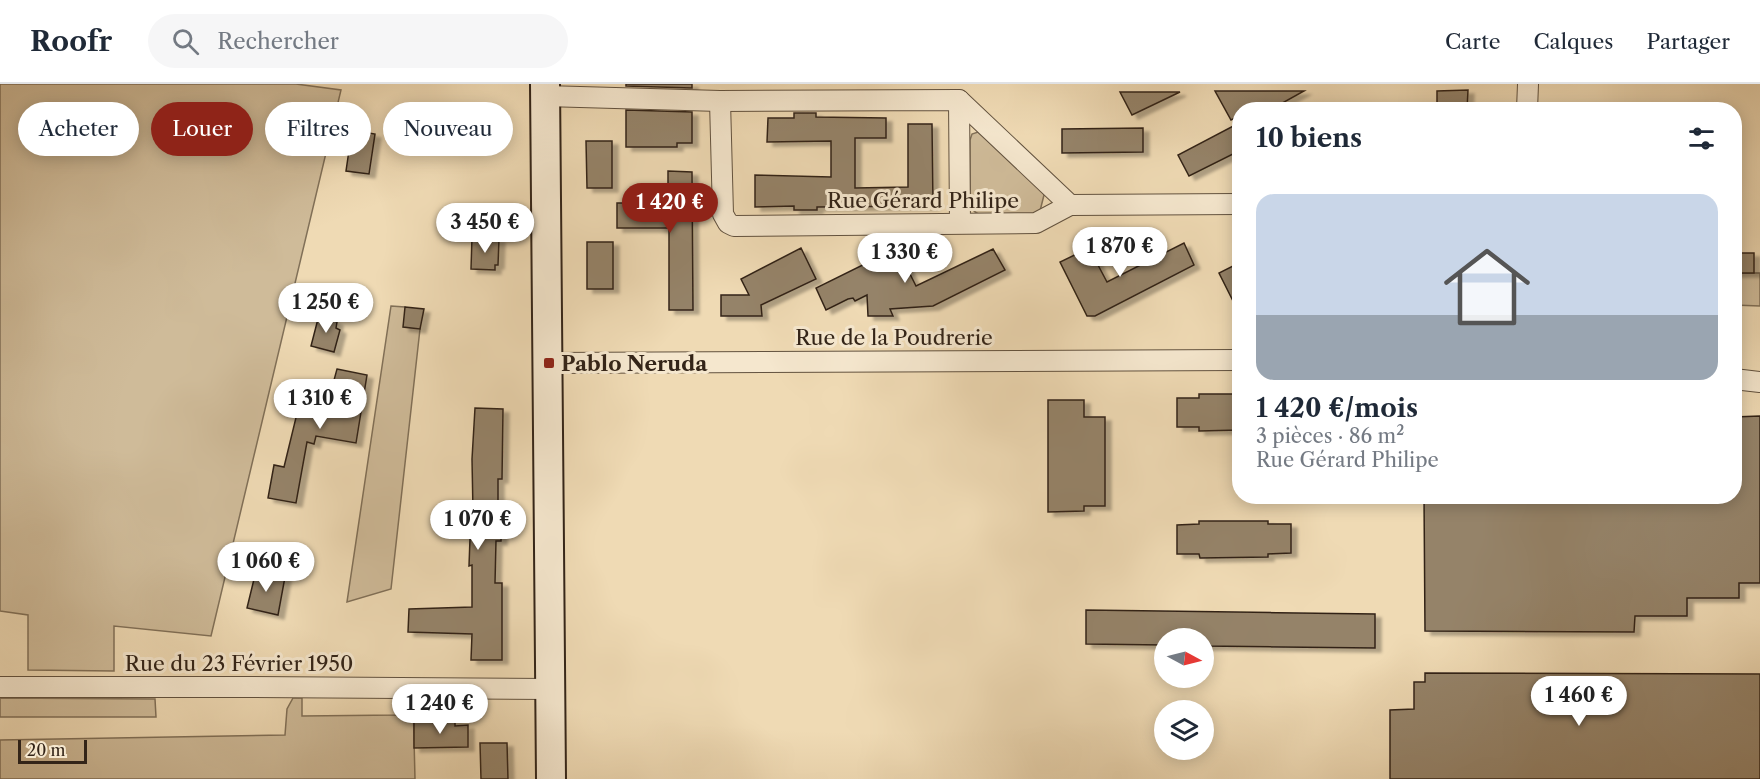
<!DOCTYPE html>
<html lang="fr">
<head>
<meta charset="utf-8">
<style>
	:root { --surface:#fff; --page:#f6f6f7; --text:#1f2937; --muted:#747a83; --line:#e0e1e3; --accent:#8f2418 }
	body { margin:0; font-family:"Libre Caslon Text",serif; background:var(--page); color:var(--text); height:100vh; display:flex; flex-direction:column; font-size:22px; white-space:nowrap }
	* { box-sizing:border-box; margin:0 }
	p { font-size:20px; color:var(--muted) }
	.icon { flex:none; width:33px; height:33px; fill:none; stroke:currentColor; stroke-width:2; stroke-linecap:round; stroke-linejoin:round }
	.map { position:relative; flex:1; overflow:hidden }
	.side { position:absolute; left:1232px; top:18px; width:510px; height:402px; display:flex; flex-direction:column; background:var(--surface); border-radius:24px; box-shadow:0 3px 15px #0003 }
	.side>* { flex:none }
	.top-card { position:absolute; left:18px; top:18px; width:570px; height:54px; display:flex; gap:12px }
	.needle { width:39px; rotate:97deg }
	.fabs { position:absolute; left:1154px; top:544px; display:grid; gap:12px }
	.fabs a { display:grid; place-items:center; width:60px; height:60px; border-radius:50%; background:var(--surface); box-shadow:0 3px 15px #0003; font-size:30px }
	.scale { position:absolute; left:18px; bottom:15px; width:69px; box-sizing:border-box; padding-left:6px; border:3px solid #332418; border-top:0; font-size:16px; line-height:21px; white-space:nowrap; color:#332418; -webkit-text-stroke:4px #f5e7ce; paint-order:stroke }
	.price { position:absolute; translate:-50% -51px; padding:0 14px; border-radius:21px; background:#fff; color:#222; font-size:20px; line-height:39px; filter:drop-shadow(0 2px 3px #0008) }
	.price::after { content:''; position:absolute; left:50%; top:36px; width:18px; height:14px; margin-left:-9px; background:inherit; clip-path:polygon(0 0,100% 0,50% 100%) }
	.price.current { background:var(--accent); color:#fff }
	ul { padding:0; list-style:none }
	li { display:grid; align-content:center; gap:12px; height:318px; padding:0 24px }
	li span { display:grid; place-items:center; height:186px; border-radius:18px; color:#555 }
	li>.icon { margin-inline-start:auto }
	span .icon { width:108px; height:108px; fill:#fffc; stroke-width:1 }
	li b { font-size:26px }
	h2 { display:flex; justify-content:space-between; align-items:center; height:72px; padding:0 24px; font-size:26px }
	.tag { padding:0 21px; border-radius:27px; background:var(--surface); box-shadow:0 3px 15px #0003; font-size:21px; line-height:54px }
	.tag.current { background:var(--accent); color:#fff }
	header { display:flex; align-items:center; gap:36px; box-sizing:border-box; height:84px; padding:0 30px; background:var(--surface); border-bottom:2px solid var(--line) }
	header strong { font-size:28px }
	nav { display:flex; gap:33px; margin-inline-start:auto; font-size:21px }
	.search { width:420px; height:54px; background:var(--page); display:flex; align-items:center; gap:15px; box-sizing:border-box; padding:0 21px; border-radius:33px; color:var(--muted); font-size:22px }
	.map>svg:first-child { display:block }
	.green { fill:#cfbb99; stroke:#817058; stroke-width:1.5 }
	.building { fill:#958369; stroke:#332418; stroke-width:1.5; filter:url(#shadow) }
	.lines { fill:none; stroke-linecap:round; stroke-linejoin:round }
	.street-casing { stroke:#62523f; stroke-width:22 }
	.secondary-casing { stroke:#332418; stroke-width:32 }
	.street { stroke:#f5e7ce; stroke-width:20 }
	.secondary { stroke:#f5e7ce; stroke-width:28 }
	.poi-dot { fill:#8f2418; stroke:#f5e7ce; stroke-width:2 }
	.labels { text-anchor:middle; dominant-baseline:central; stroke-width:6; stroke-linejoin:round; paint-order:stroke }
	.street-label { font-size:21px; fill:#332418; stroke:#f5e7ce }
	.poi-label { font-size:21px; font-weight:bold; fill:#332418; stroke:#f5e7ce; text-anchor:start }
</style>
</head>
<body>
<header>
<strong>Roofr</strong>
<div class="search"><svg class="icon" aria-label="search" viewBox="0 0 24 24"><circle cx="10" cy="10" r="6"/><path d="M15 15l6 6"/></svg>Rechercher</div>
<nav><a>Carte</a><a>Calques</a><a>Partager</a></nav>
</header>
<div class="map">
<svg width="1760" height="695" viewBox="0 0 1760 695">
	<defs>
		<filter id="shadow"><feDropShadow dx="6" dy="4" stdDeviation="1.5" flood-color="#0004"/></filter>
	</defs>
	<rect width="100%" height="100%" fill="#efdab4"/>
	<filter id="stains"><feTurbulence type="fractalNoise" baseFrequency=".00333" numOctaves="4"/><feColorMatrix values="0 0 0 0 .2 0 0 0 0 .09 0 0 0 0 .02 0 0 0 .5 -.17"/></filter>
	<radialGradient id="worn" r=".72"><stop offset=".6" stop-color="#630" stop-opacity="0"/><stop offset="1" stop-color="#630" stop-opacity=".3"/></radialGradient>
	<g class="green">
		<polygon points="0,0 296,0 341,6 211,552 114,542 114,587 28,586 28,531 0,527"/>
		<path d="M 978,48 L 1040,103 L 1044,111 L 1040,127 L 1033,131 L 981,131 C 975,129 973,127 970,120 L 970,56 L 972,50 Z"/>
		<polygon points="1734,189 1760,189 1760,222 1734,221"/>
		<polygon points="391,222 405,223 420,245 391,505 347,518"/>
		<polygon points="0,614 155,615 156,633 0,633"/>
		<polygon points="293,614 302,614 302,632 398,631 398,614 413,614 415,695 0,695 0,656 285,651 287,625"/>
	</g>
	<g class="building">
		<polygon points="626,0 692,0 692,4 626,2"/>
		<polygon points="1468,6 1467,26 1437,26 1437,7"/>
		<polygon points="1215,7 1304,7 1270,26 1258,22 1252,26 1239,26 1239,32 1231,36"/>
		<polygon points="1120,8 1180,8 1132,31"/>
		<polygon points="626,26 692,28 692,59 677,59 677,63 626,63"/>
		<polygon points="794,29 816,29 816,33 886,34 886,54 855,54 855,104 908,103 908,40 932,40 933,122 817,123 817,126 794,126 794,122 755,123 755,91 831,93 831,57 767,58 768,34 794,34"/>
		<polygon points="1239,39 1239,67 1189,92 1178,71"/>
		<polygon points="1143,44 1143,68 1062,69 1062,45"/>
		<polygon points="352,46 375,50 369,90 346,87"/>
		<polygon points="586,57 612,57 612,104 587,104"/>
		<polygon points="668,87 692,88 693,226 669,226 669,144 617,144 617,119 668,119"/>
		<polygon points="472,153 499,155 498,181 495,181 495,186 471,185"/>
		<rect x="587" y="158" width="26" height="47"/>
		<polygon points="1184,159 1194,181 1095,232 1087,232 1060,178 1089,164 1107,198"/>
		<polygon points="801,164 816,195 761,221 762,232 721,232 721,211 749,211 741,195"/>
		<polygon points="897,164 916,202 993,165 1005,186 933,222 890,225 893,232 868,232 867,211 855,217 853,214 848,215 826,226 816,204"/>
		<rect x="1734" y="169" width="20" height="20"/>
		<polygon points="1239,179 1239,229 1219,189"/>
		<polygon points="405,223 424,225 420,245 403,243"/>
		<polygon points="319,231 337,238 336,244 340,246 334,268 311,262"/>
		<polygon points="337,285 367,291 356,359 316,352 314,360 307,358 296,419 268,414 274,381 284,383 300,317 327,322"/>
		<polygon points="1199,310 1239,310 1239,346 1199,347 1199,343 1177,343 1177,314 1199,314"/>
		<polygon points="1048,316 1084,316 1084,333 1105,333 1105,422 1084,422 1084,427 1048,428"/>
		<polygon points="475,324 503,325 502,395 498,395 498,429 502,429 501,457 496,457 495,499 502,499 502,576 471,576 472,550 408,548 409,525 472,523 472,481 469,482 471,428 473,428 472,375"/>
		<polygon points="1760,332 1760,499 1739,499 1739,514 1687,514 1687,532 1635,532 1634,548 1425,547 1424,412 1734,412 1734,333"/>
		<polygon points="1199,437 1268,437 1268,440 1291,440 1291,469 1268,470 1268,473 1200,474 1199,470 1177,470 1177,441 1199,440"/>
		<polygon points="256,487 285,493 278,531 247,524"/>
		<polygon points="1086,526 1375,530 1375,564 1203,562 1203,555 1164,555 1164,561 1086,560"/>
		<polygon points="1425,589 1760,590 1760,695 1390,695 1390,626 1414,625 1414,598 1425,598"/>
		<polygon points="455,637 455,642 468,641 468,663 414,664 414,638"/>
		<polygon points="480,659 507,659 508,695 481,695"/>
	</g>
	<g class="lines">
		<g class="street-casing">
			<g id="street">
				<polyline points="545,12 720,17 959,16 1070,121"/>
				<polyline points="959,16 960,139"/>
				<polyline points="720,17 723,130 728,139 734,142 1036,139 1070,121 1239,120"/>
				<polyline points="1527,26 1528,0"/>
				<polyline points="549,279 1239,276"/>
				<polyline points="1734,295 1760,298"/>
				<polyline points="0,603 249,603 550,605"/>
			</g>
		</g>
		<g class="secondary-casing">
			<polyline id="secondary" points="545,0 551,695"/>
		</g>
		<use href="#street" class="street"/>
		<use href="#secondary" class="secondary"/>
	</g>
	<rect class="poi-dot" x="543" y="273" width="12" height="12" rx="3"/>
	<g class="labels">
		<g class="street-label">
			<text x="923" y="116">Rue Gérard Philipe</text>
			<text x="894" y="253">Rue de la Poudrerie</text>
			<text x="239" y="579">Rue du 23 Février 1950</text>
		</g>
		<g class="poi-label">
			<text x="561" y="279">Pablo Neruda</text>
		</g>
	</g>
	<rect width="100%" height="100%" filter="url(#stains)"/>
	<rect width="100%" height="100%" fill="url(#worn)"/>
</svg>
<div class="fabs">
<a><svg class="needle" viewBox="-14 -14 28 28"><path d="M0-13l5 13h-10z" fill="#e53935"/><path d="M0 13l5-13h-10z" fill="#747a83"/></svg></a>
<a><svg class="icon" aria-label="layers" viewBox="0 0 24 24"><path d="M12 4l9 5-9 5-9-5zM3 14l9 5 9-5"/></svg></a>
</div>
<div class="scale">20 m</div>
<b class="price current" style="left:670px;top:150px">1 420 €</b>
<b class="price" style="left:485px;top:170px">3 450 €</b>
<b class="price" style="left:1120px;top:194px">1 870 €</b>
<b class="price" style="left:905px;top:200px">1 330 €</b>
<b class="price" style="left:326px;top:250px">1 250 €</b>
<b class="price" style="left:320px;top:346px">1 310 €</b>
<b class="price" style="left:478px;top:467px">1 070 €</b>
<b class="price" style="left:266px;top:509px">1 060 €</b>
<b class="price" style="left:1579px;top:643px">1 460 €</b>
<b class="price" style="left:440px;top:651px">1 240 €</b>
<div class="top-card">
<a class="tag">Acheter</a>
<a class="tag current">Louer</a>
<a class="tag">Filtres</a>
<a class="tag">Nouveau</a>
</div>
<section class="side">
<h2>10 biens<svg class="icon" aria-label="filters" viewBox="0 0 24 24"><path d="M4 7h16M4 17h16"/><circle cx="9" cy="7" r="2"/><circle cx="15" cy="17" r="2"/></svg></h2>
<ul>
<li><span style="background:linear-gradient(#c9d6e8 65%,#9aa5b1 0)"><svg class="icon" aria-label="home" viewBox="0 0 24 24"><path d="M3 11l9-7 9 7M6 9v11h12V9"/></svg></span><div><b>1 420 €/mois</b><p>3 pièces · 86 m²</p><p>Rue Gérard Philipe</p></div></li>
</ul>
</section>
</div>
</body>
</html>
